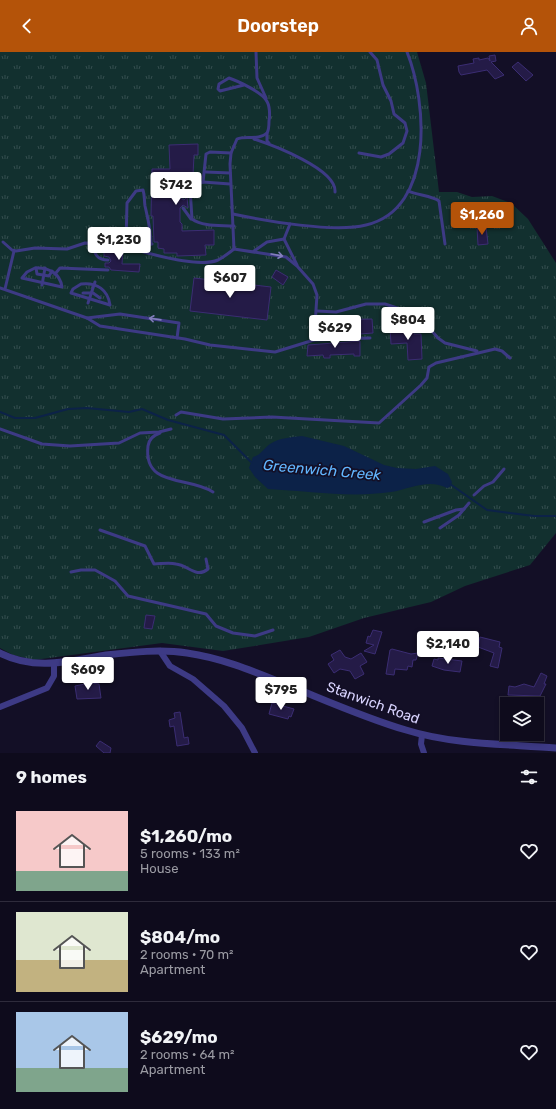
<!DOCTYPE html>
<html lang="en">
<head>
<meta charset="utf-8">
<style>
	:root { --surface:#0e0b1c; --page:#1c1929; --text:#f1f3f6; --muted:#9b9ba3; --line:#2e2b3b; --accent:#b45309 }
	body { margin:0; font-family:Rubik,sans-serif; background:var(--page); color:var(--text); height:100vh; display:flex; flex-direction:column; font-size:15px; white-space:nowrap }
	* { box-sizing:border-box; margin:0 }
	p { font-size:13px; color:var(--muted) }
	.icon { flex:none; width:22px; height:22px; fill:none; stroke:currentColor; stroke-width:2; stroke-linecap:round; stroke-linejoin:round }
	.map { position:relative; height:701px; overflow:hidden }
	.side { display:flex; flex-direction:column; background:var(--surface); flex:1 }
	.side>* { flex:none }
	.tools { position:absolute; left:500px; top:645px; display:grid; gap:8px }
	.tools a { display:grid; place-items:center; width:44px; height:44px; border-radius:0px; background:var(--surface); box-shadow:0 2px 6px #0003,0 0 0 1px var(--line); font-size:20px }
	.price { position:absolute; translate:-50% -34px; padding:0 9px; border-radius:4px; background:#fff; color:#222; font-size:13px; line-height:26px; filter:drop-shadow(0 1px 2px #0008) }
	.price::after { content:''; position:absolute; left:50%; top:24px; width:12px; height:9px; margin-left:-6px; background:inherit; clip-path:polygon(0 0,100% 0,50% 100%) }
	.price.current { background:var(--accent); color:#fff }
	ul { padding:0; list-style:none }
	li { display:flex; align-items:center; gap:12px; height:100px; padding:0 16px }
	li+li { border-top:1px solid var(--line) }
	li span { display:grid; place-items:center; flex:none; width:112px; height:80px; border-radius:0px; color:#555 }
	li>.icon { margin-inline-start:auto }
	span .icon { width:48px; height:48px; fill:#fffc; stroke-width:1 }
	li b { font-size:17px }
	h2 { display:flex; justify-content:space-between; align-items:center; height:48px; padding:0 16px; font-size:17px }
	header { display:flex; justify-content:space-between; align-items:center; height:52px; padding:0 16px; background:var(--accent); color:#fff; font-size:18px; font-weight:600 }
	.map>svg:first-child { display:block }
	.grass { fill:url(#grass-tufts) }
	.water { fill:#0c2248 }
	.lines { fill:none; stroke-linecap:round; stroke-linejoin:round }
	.stream { stroke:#0c2248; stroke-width:2 }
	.building { fill:#241b47; stroke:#3b2d73 }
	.service { stroke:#3d3a85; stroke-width:3 }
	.minor { stroke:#3d3a85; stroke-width:6 }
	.tertiary { stroke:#3d3a85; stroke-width:7 }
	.oneway { stroke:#837fbc }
	.labels { text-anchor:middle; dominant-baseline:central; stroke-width:3.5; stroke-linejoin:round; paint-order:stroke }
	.street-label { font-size:14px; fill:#d9d4ff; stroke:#130f26 }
	.water-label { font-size:15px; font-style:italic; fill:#62b6ff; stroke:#130f26 }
</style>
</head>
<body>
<header><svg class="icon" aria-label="back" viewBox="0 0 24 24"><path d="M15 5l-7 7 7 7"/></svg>Doorstep<svg class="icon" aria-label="person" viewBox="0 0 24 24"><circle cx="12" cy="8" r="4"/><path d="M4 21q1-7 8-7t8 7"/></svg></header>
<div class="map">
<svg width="556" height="701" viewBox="0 0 556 701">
	<defs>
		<pattern id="grass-tufts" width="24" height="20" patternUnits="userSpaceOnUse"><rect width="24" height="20" fill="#12302f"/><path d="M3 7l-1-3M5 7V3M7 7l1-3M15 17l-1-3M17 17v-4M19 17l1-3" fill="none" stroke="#344d4e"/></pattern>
	</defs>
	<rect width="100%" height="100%" fill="#130f26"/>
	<polygon class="grass" points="0,0 417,0 426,31 439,140 457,140 472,145 492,144 511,151 528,167 556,211 556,481 530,513 465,534 431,550 364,566 309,585 223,599 162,591 34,608 13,603 0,596"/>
	<path class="water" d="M 302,384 L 344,394 L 384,413 L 397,416 L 416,417 L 435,414 L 448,422 L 452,430 L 450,435 L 447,436 C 429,426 409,437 391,440 C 350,446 309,439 268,437 L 255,425 L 249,416 L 253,405 C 261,403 263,397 270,392 C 279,386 292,385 302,384 Z"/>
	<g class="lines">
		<g class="stream">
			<polyline points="0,360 15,366 35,366 68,357 87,356 129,360 142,357 168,368 224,383 252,411"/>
			<polyline points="450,432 487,458 534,464 556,464"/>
		</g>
	</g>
	<g class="building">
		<polygon points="495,3 496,9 491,10 504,23 495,27 487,18 461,23 459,20 458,14 474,11 473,7 479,6 479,8 488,6 490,9 489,4"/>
		<polygon points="518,10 533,23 526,29 512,15"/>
		<polygon points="198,92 198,103 194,103 193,123 179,123 180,126 177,126 177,138 179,138 180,146 184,148 187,145 188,156 183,153 180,156 180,170 182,172 182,179 214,178 214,193 205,193 206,203 177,204 177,201 164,201 164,197 158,196 158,190 154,190 153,164 151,164 152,117 170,117 169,93"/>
		<polygon points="477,175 486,175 488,192 478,193"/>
		<polygon points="109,194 116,195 123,198 122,212 140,212 139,220 111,218 109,215 105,215 105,211 109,211 111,209 109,205 104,204 104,197 108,197"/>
		<polygon points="276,218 288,225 283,233 272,225"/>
		<polygon points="194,226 271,235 267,268 190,259"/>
		<polygon points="372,267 373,281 333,284 332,268"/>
		<polygon points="414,275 414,282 421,282 422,307 408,308 407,291 391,292 390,276"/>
		<polygon points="360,289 360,304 354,304 354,302 330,303 330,306 324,306 323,303 307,304 308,293"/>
		<polygon points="146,563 155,564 152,577 144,576"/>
		<polygon points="373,578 382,580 375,602 364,599 374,593 366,591 368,584 370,585"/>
		<polygon points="480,585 500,590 499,595 502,596 498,616 490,614 494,601 478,595"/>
		<polygon points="392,597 411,602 418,601 416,608 413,608 412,615 408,614 407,618 395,617 394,623 386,622 390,598"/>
		<polygon points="340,598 345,605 351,607 361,601 367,610 360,614 364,622 355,627 350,619 340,617 334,621 328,612 334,608 331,603"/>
		<polygon points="438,606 462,609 460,620 444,618 432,614 434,607 438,608"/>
		<polygon points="541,621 547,624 544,632 546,632 540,644 508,643 509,634 515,635 524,632 534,635"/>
		<polygon points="85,623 90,631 99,632 101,646 77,647 75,634 85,632"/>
		<polygon points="272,651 294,657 291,665 289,664 288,667 269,662"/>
		<polygon points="180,660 184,686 188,685 189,692 177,694 174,674 170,675 169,668 175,666 174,661"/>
		<polygon points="100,689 111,696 110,701 104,701 96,694"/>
	</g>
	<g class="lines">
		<g class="service">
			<polyline points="256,0 257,26 266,46"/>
			<path d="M 244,33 L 220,39 L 218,37 L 219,32 L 229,26 C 238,29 261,40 266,48 C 270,53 270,63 269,69 C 269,73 269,78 267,81 C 258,89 246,83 237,87 L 231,101 L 230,112 L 234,197 L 286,205 L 297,214 L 313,232 L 317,243 L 314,288"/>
			<polyline points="267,81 267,89 269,91"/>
			<path d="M 254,87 C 272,93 337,117 335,140"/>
			<polyline points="359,101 381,105 389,102 403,91 407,79 405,71 394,62 391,49 383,33 377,8 370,0"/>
			<polyline points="206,120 230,121"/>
			<polyline points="203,130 206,102 210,100 231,101"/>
			<path d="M 230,132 L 203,130 L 190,136 L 192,167 C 203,175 220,173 234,174"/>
			<path d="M 408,139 C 417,143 433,144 439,149 L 445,192"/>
			<polyline points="183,145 186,138 190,136"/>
			<polyline points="183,156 191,167"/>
			<path d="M 233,162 C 266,169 334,181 366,173 C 435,157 427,50 407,0"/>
			<polyline points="284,187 297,213"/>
			<polyline points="284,187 290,172"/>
			<polyline points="3,190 12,198 16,199 35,196 67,197 85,191 152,192"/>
			<path d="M 93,191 C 94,202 97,208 108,208"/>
			<path d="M 126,191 L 127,151 L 136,139 L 143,138 C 145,144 144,148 145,154 C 148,167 151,178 151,192"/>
			<path d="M 117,192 C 139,199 197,217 218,208 C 224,205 229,201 234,197"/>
			<polyline points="254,199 267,190 284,187"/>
			<path d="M 35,216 C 48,215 60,221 62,235 L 22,226 L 27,220 Z"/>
			<polyline points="36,216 37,222 49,224 52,219"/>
			<polyline points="55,222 60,216 108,218"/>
			<path d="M 81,232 C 97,230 108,238 110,253 L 71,241 L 73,237 Z"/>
			<polyline points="42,233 45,216"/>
			<polyline points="0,236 87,266 100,274 185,287 210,293 275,300 314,288 370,286"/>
			<polyline points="5,237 14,199"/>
			<polyline points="83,241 93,241 100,246"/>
			<polyline points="88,251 95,230"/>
			<polyline points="317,259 336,260 366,252 385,252 418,263 438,286 445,291 477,299"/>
			<polyline points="87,266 120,262 179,271 177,286"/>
			<polyline points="176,363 181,360 223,367 272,365 379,371 421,333 427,326 429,315 436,311 495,297 502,299 510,306"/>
			<polyline points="0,377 42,392 70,394 119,391 140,381 159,380 171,377"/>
			<path d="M 160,381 C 154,383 149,387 148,394 C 143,436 189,424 213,440"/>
			<polyline points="474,443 484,434 493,430 504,417"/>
			<polyline points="424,470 456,458 464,457"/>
			<polyline points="440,476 459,463 469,451"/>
			<path d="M 100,478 L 145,494 L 154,512 C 161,512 169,510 176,512 C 188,513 196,527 208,517 L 206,507"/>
			<polyline points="71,520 81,518 95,518 115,529 128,544 206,562 216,574 233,581 255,584 273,578"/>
		</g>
		<g class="minor">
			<polyline points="160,599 170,614 193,627 224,654 242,676 255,701"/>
			<polyline points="0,655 47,636 54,624 54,612"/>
			<polyline points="422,683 421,692 424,701"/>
		</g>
		<path class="tertiary" d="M 0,601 C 35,619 70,609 106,603 C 133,600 161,597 187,601 C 222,606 253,619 285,632 C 325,648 365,666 406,678 C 454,693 507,692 556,696"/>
	</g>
	<defs><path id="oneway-shaft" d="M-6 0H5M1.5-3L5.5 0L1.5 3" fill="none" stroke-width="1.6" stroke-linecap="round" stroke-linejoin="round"/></defs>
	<g class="oneway">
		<use href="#oneway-shaft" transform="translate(277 203) rotate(10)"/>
		<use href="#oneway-shaft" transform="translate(155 267) rotate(-172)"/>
	</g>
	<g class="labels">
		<g class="street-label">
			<text transform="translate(373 651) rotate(20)">Stanwich Road</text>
		</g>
		<g class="water-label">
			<text transform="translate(322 418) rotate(5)">Greenwich Creek</text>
		</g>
	</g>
</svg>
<div class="tools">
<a><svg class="icon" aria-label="layers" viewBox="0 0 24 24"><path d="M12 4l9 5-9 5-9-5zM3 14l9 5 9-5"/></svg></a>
</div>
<b class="price" style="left:176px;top:154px">$742</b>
<b class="price current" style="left:482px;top:184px">$1,260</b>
<b class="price" style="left:119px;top:209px">$1,230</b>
<b class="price" style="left:230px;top:247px">$607</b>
<b class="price" style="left:408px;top:289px">$804</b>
<b class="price" style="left:335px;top:297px">$629</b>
<b class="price" style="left:448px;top:613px">$2,140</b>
<b class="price" style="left:88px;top:639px">$609</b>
<b class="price" style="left:281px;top:659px">$795</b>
</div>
<section class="side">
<h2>9 homes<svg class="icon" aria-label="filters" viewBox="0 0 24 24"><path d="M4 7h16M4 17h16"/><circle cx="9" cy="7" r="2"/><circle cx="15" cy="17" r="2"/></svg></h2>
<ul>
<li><span style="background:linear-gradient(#f6c9c9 75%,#7fa58c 0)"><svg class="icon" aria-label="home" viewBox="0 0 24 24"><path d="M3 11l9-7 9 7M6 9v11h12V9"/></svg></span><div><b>$1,260/mo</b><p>5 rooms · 133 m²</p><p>House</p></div><svg class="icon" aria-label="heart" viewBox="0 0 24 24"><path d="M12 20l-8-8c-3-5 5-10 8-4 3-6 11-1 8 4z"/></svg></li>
<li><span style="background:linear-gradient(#dfe7d0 60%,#c2b280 0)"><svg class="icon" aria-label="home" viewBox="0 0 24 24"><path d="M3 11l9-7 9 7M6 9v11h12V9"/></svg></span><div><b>$804/mo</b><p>2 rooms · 70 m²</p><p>Apartment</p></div><svg class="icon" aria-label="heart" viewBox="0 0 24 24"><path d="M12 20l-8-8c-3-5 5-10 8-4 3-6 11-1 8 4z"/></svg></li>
<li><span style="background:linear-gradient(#a9c7e8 70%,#7fa58c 0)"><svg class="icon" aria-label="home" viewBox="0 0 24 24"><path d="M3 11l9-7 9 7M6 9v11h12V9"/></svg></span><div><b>$629/mo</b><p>2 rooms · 64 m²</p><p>Apartment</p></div><svg class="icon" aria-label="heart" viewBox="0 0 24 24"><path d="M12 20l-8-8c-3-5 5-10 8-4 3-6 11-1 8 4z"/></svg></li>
</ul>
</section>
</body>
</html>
